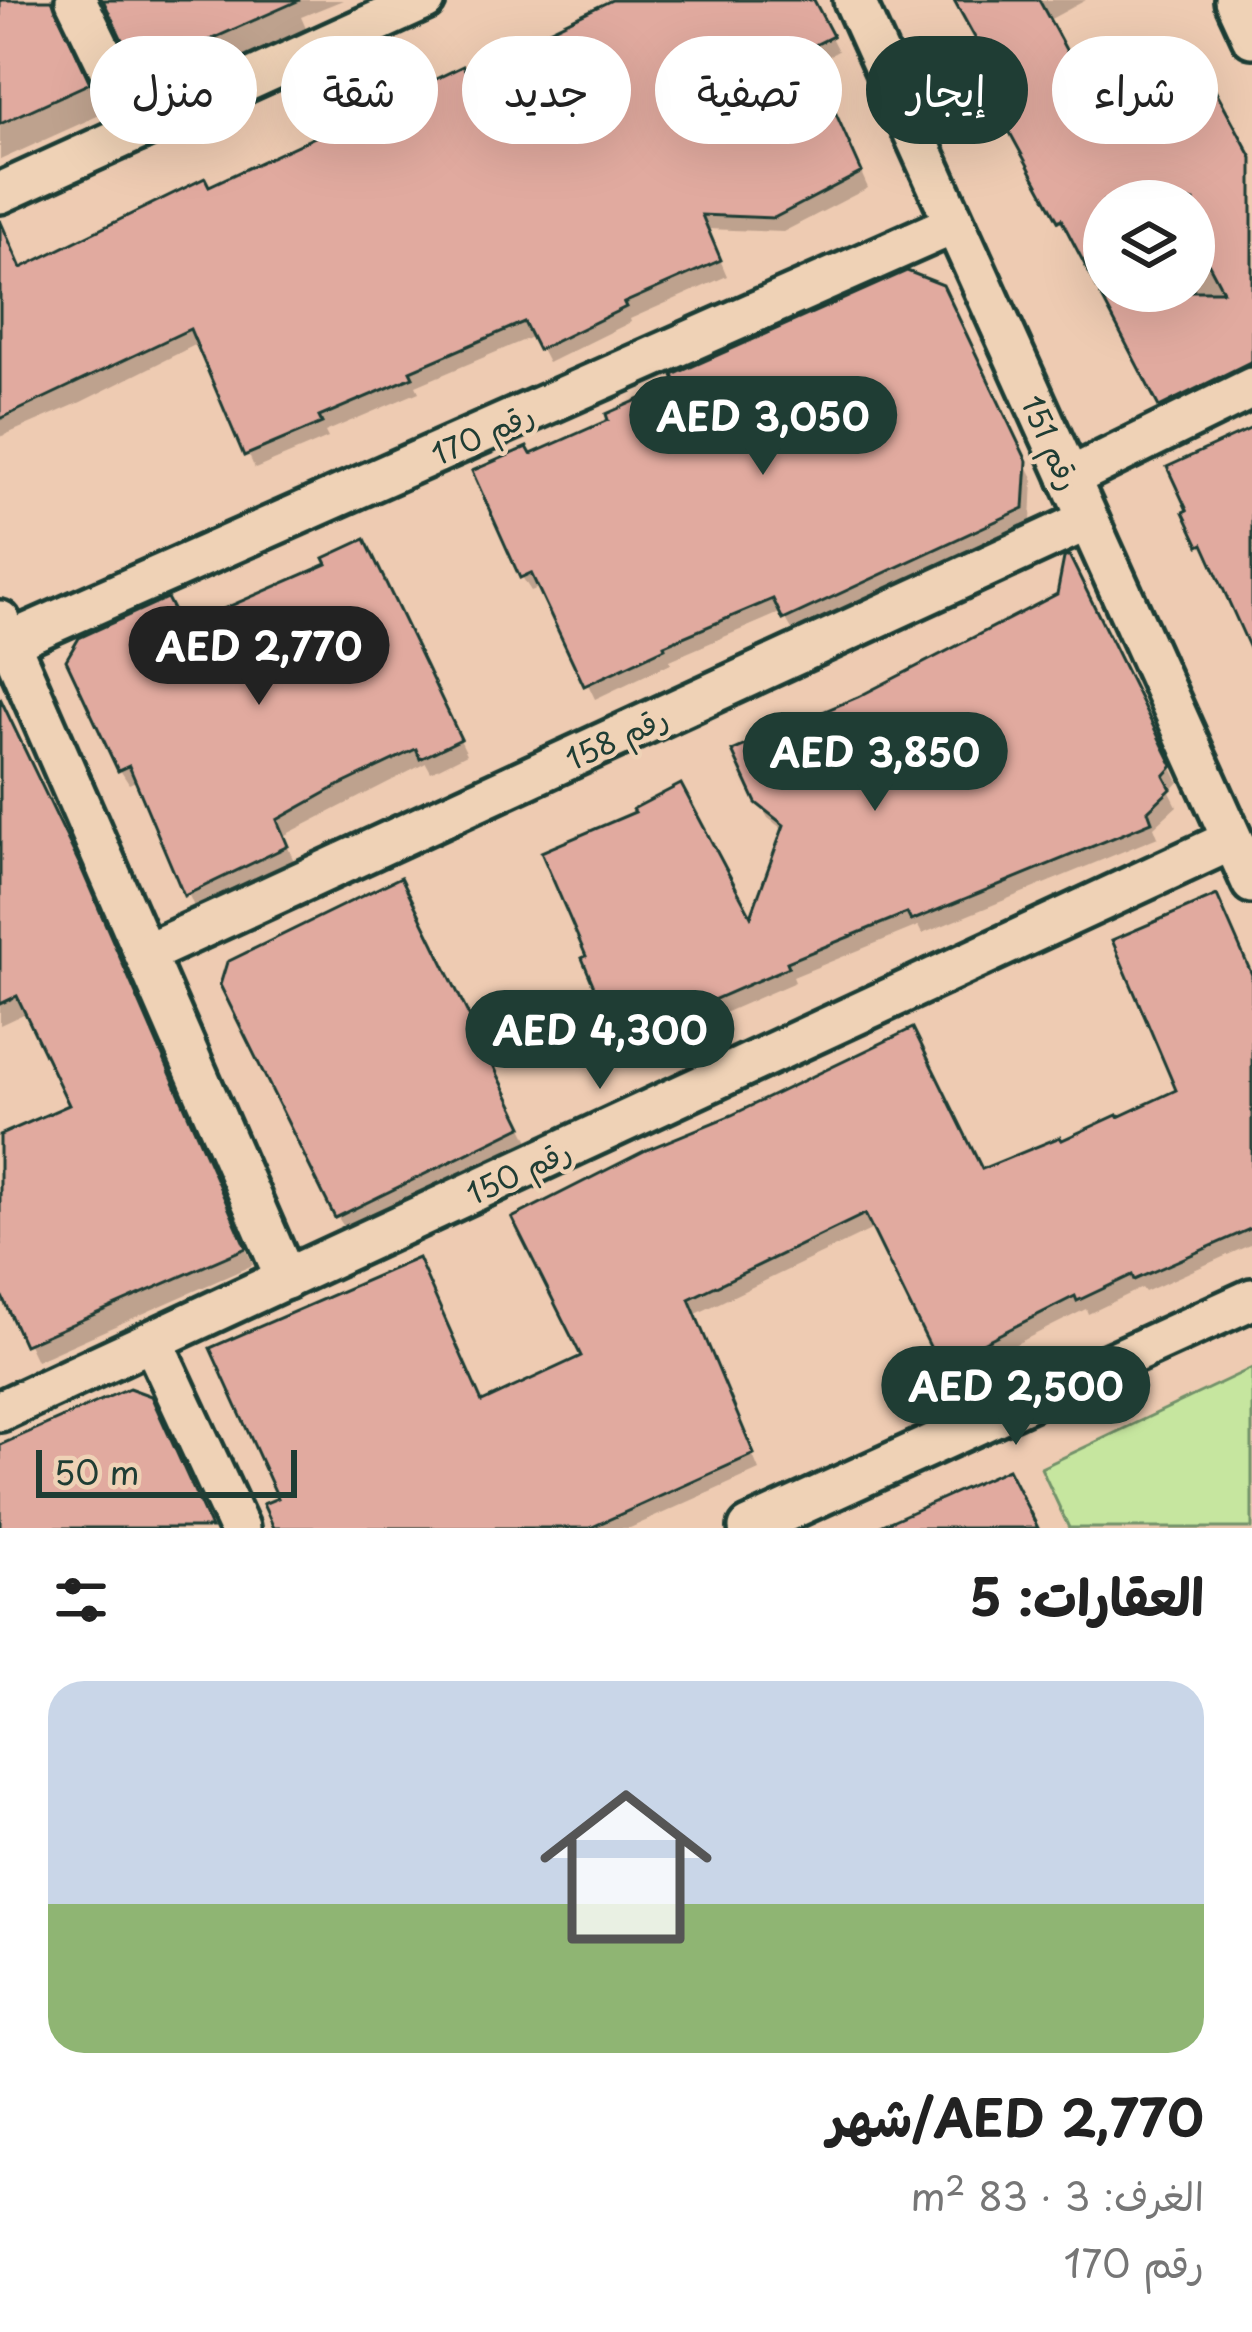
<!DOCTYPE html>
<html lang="ar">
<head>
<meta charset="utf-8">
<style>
	:root { --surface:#fff; --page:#f6f6f6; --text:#222; --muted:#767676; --accent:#1f3d34 }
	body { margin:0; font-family:"Playpen Sans","Playpen Sans Arabic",sans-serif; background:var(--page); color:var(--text); direction:rtl; height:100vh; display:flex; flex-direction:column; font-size:45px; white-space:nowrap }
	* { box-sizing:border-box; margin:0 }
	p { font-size:39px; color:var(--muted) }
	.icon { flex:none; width:66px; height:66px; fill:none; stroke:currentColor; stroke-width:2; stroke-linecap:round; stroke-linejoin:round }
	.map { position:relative; height:1528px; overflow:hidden; direction:ltr }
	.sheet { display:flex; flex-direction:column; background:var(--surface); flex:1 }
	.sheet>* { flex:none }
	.top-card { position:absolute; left:36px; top:36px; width:1182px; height:108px; direction:rtl; display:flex; gap:24px }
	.controls { position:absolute; left:1083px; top:180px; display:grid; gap:24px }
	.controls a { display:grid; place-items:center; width:132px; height:132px; border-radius:50%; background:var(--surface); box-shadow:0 12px 48px #0002; font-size:60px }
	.scale { position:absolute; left:36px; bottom:30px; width:261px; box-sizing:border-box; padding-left:12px; border:6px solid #1f3d34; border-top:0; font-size:33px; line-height:42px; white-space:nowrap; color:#1f3d34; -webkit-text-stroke:9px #efd2b6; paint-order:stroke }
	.price { position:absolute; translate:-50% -102px; padding:0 27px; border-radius:42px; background:var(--accent); color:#fff; font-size:39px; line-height:78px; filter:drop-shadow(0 3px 6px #0008) }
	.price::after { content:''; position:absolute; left:50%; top:72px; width:36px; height:27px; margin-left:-18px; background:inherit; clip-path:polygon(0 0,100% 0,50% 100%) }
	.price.active { background:#222; color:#fff }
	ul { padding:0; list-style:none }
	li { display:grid; align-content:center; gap:24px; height:636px; padding:0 48px }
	li span { display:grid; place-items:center; height:372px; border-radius:36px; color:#555 }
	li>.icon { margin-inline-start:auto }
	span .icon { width:216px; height:216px; fill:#fffc; stroke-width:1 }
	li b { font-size:51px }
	h2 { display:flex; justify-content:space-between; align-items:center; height:144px; padding:0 48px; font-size:51px }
	.tag { padding:0 42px; border-radius:54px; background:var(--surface); box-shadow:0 12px 48px #0002; font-size:42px; line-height:108px }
	.tag.active { background:var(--accent); color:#fff }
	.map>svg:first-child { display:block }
	.green { fill:#c6e69f; stroke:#72926a; stroke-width:3 }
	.shadow { fill:#0003; fill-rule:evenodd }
	.building { fill:#e1aa9f; stroke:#1f3d34; stroke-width:3; fill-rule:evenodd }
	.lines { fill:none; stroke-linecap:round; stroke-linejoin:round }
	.street-casing { stroke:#1f3d34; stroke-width:48 }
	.street { stroke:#efd2b6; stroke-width:39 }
	.labels { text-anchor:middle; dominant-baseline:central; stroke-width:9; stroke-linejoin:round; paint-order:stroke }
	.street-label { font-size:30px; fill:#1f3d34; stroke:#efd2b6 }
</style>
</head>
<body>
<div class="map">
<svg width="1252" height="1528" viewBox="0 0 1252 1528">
	<rect width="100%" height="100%" fill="#eecbb2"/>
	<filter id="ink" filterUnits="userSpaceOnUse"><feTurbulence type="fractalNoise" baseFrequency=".00833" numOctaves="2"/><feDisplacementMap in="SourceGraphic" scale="24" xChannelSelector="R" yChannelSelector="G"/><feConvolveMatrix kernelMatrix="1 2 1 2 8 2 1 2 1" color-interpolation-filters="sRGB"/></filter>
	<g filter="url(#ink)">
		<polygon class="green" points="1252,1368 1252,1528 1069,1528 1041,1468"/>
		<g class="shadow">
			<polygon points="0,0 343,0 301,17 308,33 161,98 156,89 153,91 113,15 98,5 71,18 69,41 104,113 0,160"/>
			<polygon points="612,0 812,0 838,51 813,65 868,188 783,232 707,229 727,276 630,319 631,322 548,363 534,336 416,386 419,392 325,432 328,438 255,469 199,343 81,402 0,437 0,238 21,271 464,74"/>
			<path d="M 959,0 L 1086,0 L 1047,21 L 1102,119 L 1252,162 L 1252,380 L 1170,420 L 1060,219 ZM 1104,201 L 1194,201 L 1194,291 L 1104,291 Z"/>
			<polygon points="950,304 1033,478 1031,522 794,633 782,612 670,660 671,663 595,699 541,587 531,591 522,577 530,457"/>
			<polygon points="372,557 467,754 431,772 426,763 283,836 294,861 195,909 138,780 129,784 120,770 70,660 182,631"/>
			<polygon points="1076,573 1179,782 1170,792 1177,806 1154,827 1158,837 922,934 918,926 793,977 795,982 628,1055 586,959 751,923 785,831 768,818 759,802 859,699 1059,596"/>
			<polygon points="0,694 87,883 253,1265 36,1361 0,1285 0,1138 73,1106 28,1012 0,1025"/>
			<polygon points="408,896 529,1141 346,1230 337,1216"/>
			<polygon points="1252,977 1252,1244 1145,1292 1142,1288 1088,1314 1086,1309 950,1377 875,1228 694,1315 759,1470 630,1528 277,1528 267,1506 585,1358 516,1219 981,1172 1061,1144 1180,1092"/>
		</g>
		<g class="building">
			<polygon points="0,0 52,0 90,83 0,124"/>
			<polygon points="103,0 300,0 142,70 138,61 133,63"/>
			<polygon points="612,0 814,0 833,36 807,49 862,172 774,218 702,215 721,260 624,303 626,307 538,350 524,322 410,371 413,377 319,417 322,423 244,456 190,329 0,419 0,220 21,268 205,178 209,186 319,135 315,126 392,89 396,98 463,66 465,70"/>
			<path d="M 954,0 L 1039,0 L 1102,116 L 1201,63 L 1252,158 L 1252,361 L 1159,407 L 1061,219 L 1058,221 L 971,61 L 984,54 ZM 1104,201 L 1194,201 L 1194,236 L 1223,291 L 1104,291 Z"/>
			<polygon points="907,271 943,285 1027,461 1024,508 783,620 773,599 664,645 665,648 584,686 531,573 520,578 472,471 527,447 531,454 608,420 606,414 676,383 673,375"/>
			<polygon points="1252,428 1252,653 1203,544 1199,546 1183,512 1187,510 1167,467"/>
			<polygon points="365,539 461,739 420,759 416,749 336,787 277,820 288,846 184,896 129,766 118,771 66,660 79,638 167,598 182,627 327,564 324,558"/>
			<polygon points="1069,555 1173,766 1164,776 1171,789 1148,811 1152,822 911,921 907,913 787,962 789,967 617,1042 582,958 586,956 541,852 635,812 633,809 681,784 751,916 784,825 756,803 732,751 858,697 1057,594 1064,558"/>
			<polygon points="0,698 79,863 246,1248 24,1345 0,1292 0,1135 69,1105 17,996 0,1004"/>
			<polygon points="401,877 523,1126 335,1218 220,985 227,962"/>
			<polygon points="1217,895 1252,975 1252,1228 1134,1280 1132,1275 1077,1301 1075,1296 939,1365 865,1214 689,1299 754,1454 590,1528 274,1528 263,1504 278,1498 210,1348 418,1258 482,1402 581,1356 512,1218 646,1150 732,1115 913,1028 982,1169 1060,1137 1062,1140 1117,1115 1118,1117 1176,1090 1112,940"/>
			<polygon points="129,1388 151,1396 211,1528 0,1528 0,1445"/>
			<polygon points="1008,1469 1038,1528 876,1528"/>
		</g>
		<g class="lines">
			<g class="street-casing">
				<g id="street">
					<polyline points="76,0 139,130"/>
					<polyline points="854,0 1252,883"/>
					<polyline points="1235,0 1252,37"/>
					<polyline points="0,193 425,0"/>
					<polyline points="1069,478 1252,388"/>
					<polyline points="0,621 286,1279"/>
					<polyline points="9,642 954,224"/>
					<polyline points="145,954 1088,520"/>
					<polyline points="153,1342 239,1528"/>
					<polyline points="0,1411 1232,840"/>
					<polyline points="749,1528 1252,1299"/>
				</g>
			</g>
			<use href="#street" class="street"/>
		</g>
	</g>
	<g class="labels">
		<g class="street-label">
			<text transform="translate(482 433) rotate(-24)">رقم 170</text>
			<text transform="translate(1052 442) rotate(66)">رقم 151</text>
			<text transform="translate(616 737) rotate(-25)">رقم 158</text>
			<text transform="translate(518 1171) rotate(-25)">رقم 150</text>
		</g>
	</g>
</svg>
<div class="controls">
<a><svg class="icon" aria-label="layers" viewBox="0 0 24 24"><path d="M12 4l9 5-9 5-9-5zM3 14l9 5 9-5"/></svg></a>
</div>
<div class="scale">50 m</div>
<b class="price" style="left:763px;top:478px">AED 3,050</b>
<b class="price active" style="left:259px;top:708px">AED 2,770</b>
<b class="price" style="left:875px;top:814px">AED 3,850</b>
<b class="price" style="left:600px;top:1092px">AED 4,300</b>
<b class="price" style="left:1016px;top:1448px">AED 2,500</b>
<div class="top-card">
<a class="tag">شراء</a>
<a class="tag active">إيجار</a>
<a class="tag">تصفية</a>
<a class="tag">جديد</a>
<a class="tag">شقة</a>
<a class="tag">منزل</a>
</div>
</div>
<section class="sheet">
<h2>العقارات: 5<svg class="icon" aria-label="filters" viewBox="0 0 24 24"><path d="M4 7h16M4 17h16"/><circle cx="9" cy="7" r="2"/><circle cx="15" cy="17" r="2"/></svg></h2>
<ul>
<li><span style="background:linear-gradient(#c9d6e8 60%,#8fb573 0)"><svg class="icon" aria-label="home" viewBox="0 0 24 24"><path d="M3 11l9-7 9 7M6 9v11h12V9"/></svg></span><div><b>AED 2,770/شهر</b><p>الغرف: 3 · 83 m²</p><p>رقم 170</p></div></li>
</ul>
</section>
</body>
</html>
